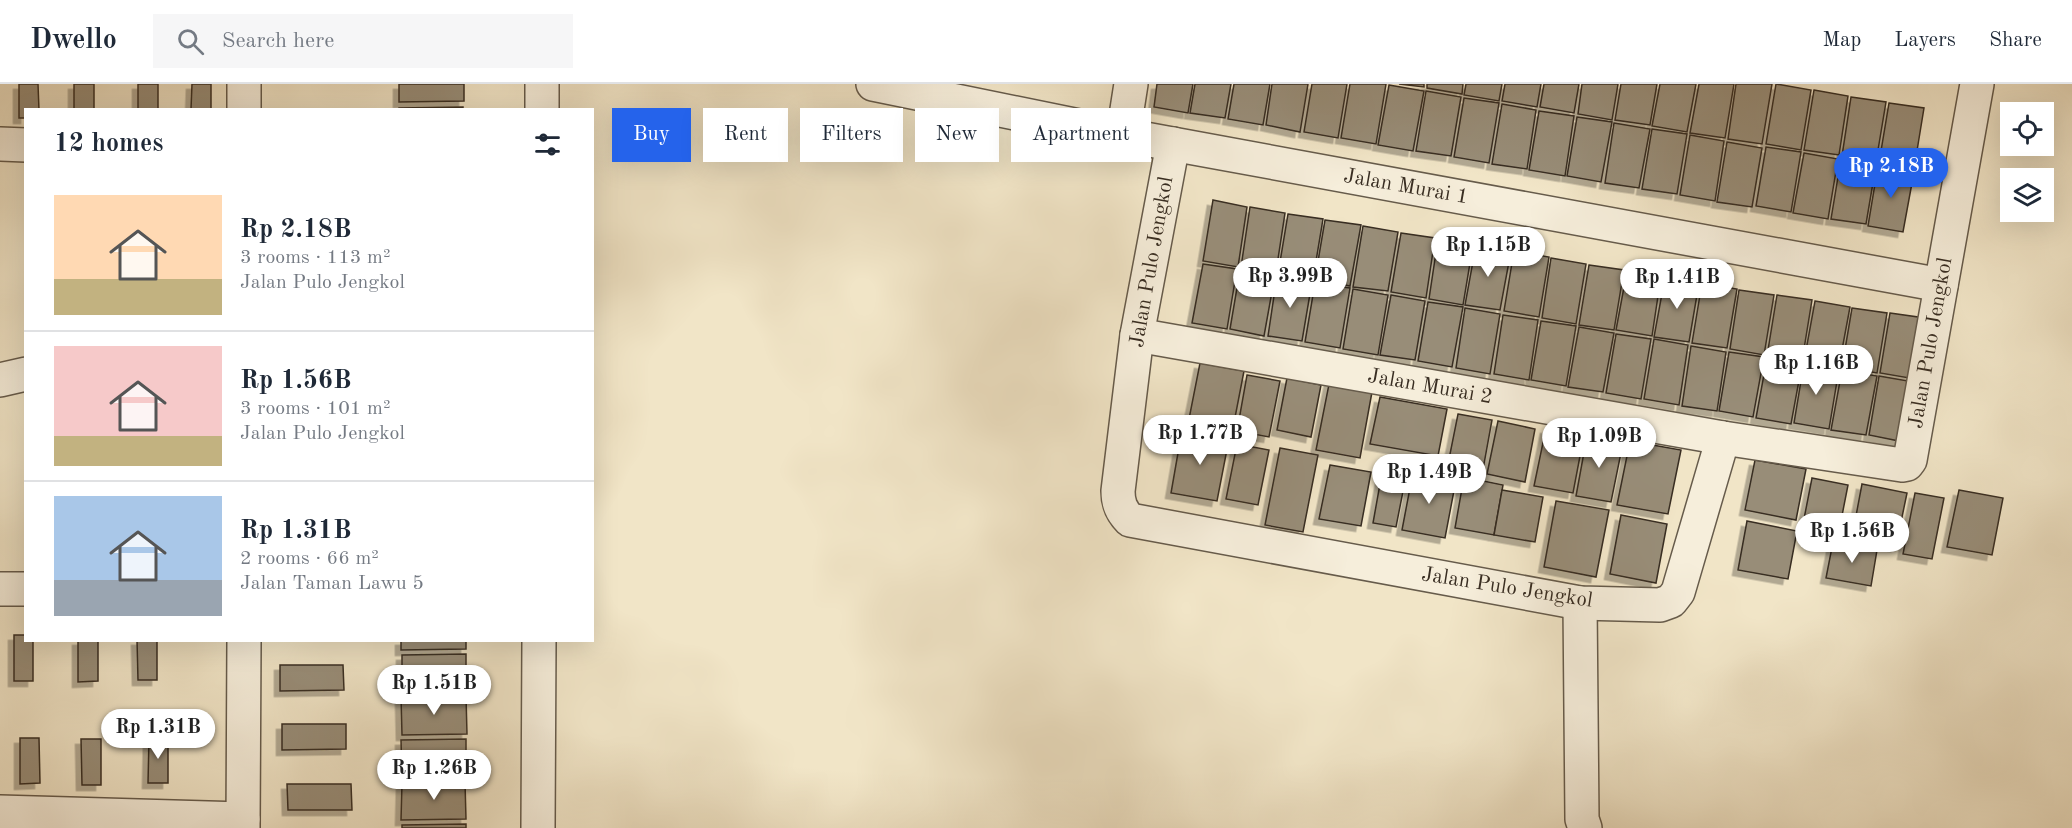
<!DOCTYPE html>
<html lang="en">
<head>
<meta charset="utf-8">
<style>
	:root { --surface:#fff; --page:#f6f6f7; --text:#1f2937; --muted:#747a83; --line:#e0e1e3; --accent:#2563eb }
	body { margin:0; font-family:"Old Standard TT",serif; background:var(--page); color:var(--text); height:100vh; display:flex; flex-direction:column; font-size:22px; white-space:nowrap }
	* { box-sizing:border-box; margin:0 }
	p { font-size:20px; color:var(--muted) }
	.icon { flex:none; width:33px; height:33px; fill:none; stroke:currentColor; stroke-width:2; stroke-linecap:round; stroke-linejoin:round }
	.map { position:relative; flex:1; overflow:hidden }
	.details { position:absolute; left:24px; top:24px; width:570px; height:534px; display:flex; flex-direction:column; background:var(--surface); border-radius:0px; box-shadow:0 6px 24px #0002 }
	.details>* { flex:none }
	.banner { position:absolute; left:612px; top:24px; width:570px; height:54px; display:flex; gap:12px }
	.fabs { position:absolute; left:2000px; top:18px; display:grid; gap:12px }
	.fabs a { display:grid; place-items:center; width:54px; height:54px; border-radius:0px; background:var(--surface); box-shadow:0 6px 24px #0002; font-size:30px }
	.price { position:absolute; translate:-50% -51px; padding:0 14px; border-radius:21px; background:#fff; color:#222; font-size:20px; line-height:39px; filter:drop-shadow(0 2px 3px #0008) }
	.price::after { content:''; position:absolute; left:50%; top:36px; width:18px; height:14px; margin-left:-9px; background:inherit; clip-path:polygon(0 0,100% 0,50% 100%) }
	.price.active { background:var(--accent); color:#fff }
	ul { padding:0; list-style:none }
	li { display:flex; align-items:center; gap:18px; height:150px; padding:0 30px }
	li+li { border-top:2px solid var(--line) }
	li span { display:grid; place-items:center; flex:none; width:168px; height:120px; border-radius:0px; color:#555 }
	li>.icon { margin-inline-start:auto }
	span .icon { width:72px; height:72px; fill:#fffc; stroke-width:1 }
	li b { font-size:26px }
	h2 { display:flex; justify-content:space-between; align-items:center; height:72px; padding:0 30px; font-size:26px }
	.tag { padding:0 21px; border-radius:0px; background:var(--surface); box-shadow:0 6px 24px #0002; font-size:21px; line-height:54px }
	.tag.active { background:var(--accent); color:#fff }
	header { display:flex; align-items:center; gap:36px; box-sizing:border-box; height:84px; padding:0 30px; background:var(--surface); border-bottom:2px solid var(--line) }
	header strong { font-size:28px }
	nav { display:flex; gap:33px; margin-inline-start:auto; font-size:21px }
	.search { width:420px; height:54px; background:var(--page); display:flex; align-items:center; gap:15px; box-sizing:border-box; padding:0 21px; border-radius:0px; color:var(--muted); font-size:22px }
	.map>svg:first-child { display:block }
	.building { fill:#988d78; stroke:#382d22; stroke-width:1.5; filter:url(#shadow) }
	.lines { fill:none; stroke-linecap:round; stroke-linejoin:round }
	.minor-casing { stroke:#665b4b; stroke-width:36 }
	.minor { stroke:#f6eedb; stroke-width:33 }
	.labels { text-anchor:middle; dominant-baseline:central; stroke-width:4.5; stroke-linejoin:round; paint-order:stroke }
	.street-label { font-size:21px; fill:#382d22; stroke:#f6eedb }
</style>
</head>
<body>
<header>
<strong>Dwello</strong>
<div class="search"><svg class="icon" aria-label="search" viewBox="0 0 24 24"><circle cx="10" cy="10" r="6"/><path d="M15 15l6 6"/></svg>Search here</div>
<nav><a>Map</a><a>Layers</a><a>Share</a></nav>
</header>
<div class="map">
<svg width="2072" height="744" viewBox="0 0 2072 744">
	<defs>
		<filter id="shadow"><feDropShadow dx="-5.5" dy="5.5" stdDeviation="0" flood-color="#0004"/></filter>
	</defs>
	<rect width="100%" height="100%" fill="#f1e5c7"/>
	<filter id="stains"><feTurbulence type="fractalNoise" baseFrequency=".00333" numOctaves="4"/><feColorMatrix values="0 0 0 0 .2 0 0 0 0 .09 0 0 0 0 .02 0 0 0 .5 -.17"/></filter>
	<radialGradient id="worn" r=".72"><stop offset=".6" stop-color="#630" stop-opacity="0"/><stop offset="1" stop-color="#630" stop-opacity=".3"/></radialGradient>
	<g class="building">
		<polygon points="19,0 38,0 39,26 26,26 26,34 19,34"/>
		<rect x="74" y="0" width="20" height="26"/>
		<rect x="138" y="0" width="20" height="26"/>
		<polygon points="192,0 211,0 211,25 191,25"/>
		<polygon points="399,0 464,0 464,17 399,18"/>
		<polygon points="1157,0 1193,0 1188,29 1154,23"/>
		<polygon points="1195,0 1231,0 1225,34 1190,29"/>
		<polygon points="1234,0 1270,0 1263,41 1228,35"/>
		<polygon points="1272,0 1308,0 1300,48 1266,41"/>
		<polygon points="1312,0 1347,0 1338,54 1304,48"/>
		<polygon points="1350,0 1386,0 1376,60 1341,54"/>
		<polygon points="1399,0 1424,0 1424,3"/>
		<polygon points="1427,0 1463,0 1462,10 1427,4"/>
		<polygon points="1466,0 1502,0 1499,17 1464,11"/>
		<polygon points="1505,0 1541,0 1537,23 1502,17"/>
		<polygon points="1544,0 1579,0 1574,29 1540,23"/>
		<polygon points="1582,0 1618,0 1612,36 1578,30"/>
		<polygon points="1621,0 1657,0 1650,41 1615,36"/>
		<polygon points="1660,0 1696,0 1687,48 1652,42"/>
		<polygon points="1699,0 1734,0 1725,54 1690,49"/>
		<polygon points="1736,0 1772,0 1762,60 1728,55"/>
		<polygon points="1776,0 1811,6 1801,66 1766,60"/>
		<polygon points="1389,1 1424,7 1413,67 1378,61"/>
		<polygon points="1814,6 1848,12 1839,71 1804,66"/>
		<polygon points="1426,7 1461,13 1451,72 1416,67"/>
		<polygon points="1851,13 1886,18 1876,78 1842,72"/>
		<polygon points="1464,14 1499,19 1489,79 1454,73"/>
		<polygon points="1889,19 1924,24 1914,85 1879,79"/>
		<polygon points="1502,20 1536,26 1527,85 1492,80"/>
		<polygon points="463,23 463,26 399,26 399,24"/>
		<polygon points="1539,27 1574,32 1565,92 1529,86"/>
		<polygon points="1577,33 1612,38 1601,98 1567,92"/>
		<polygon points="1614,39 1650,45 1639,104 1605,99"/>
		<polygon points="1652,45 1687,50 1677,110 1642,105"/>
		<polygon points="1690,51 1724,57 1715,117 1680,111"/>
		<polygon points="1727,58 1762,64 1752,123 1717,118"/>
		<polygon points="1766,63 1801,68 1791,128 1756,122"/>
		<polygon points="1804,69 1838,75 1828,135 1793,129"/>
		<polygon points="1841,75 1876,81 1866,140 1831,135"/>
		<polygon points="1878,82 1914,88 1903,148 1868,142"/>
		<polygon points="1213,116 1247,123 1238,183 1203,177"/>
		<polygon points="1250,123 1285,129 1276,188 1241,183"/>
		<polygon points="1288,130 1323,135 1313,195 1278,190"/>
		<polygon points="1325,136 1361,141 1350,202 1315,195"/>
		<polygon points="1363,142 1398,148 1388,207 1353,203"/>
		<polygon points="1401,149 1435,154 1426,214 1391,208"/>
		<polygon points="1438,155 1473,161 1463,221 1429,215"/>
		<polygon points="1476,161 1511,167 1500,226 1465,221"/>
		<polygon points="1514,167 1549,173 1539,233 1504,227"/>
		<polygon points="1551,174 1586,180 1576,240 1542,234"/>
		<polygon points="1203,180 1237,185 1227,245 1192,239"/>
		<polygon points="1589,181 1624,186 1614,246 1579,241"/>
		<polygon points="1240,186 1275,191 1264,252 1230,245"/>
		<polygon points="1627,187 1661,192 1652,252 1616,246"/>
		<polygon points="1277,192 1312,198 1302,257 1268,252"/>
		<polygon points="1665,193 1699,199 1689,258 1654,253"/>
		<polygon points="1315,199 1350,204 1340,264 1305,258"/>
		<polygon points="1702,199 1737,205 1727,264 1692,259"/>
		<polygon points="1353,205 1388,211 1378,271 1343,265"/>
		<polygon points="1739,206 1774,211 1764,271 1730,265"/>
		<polygon points="1391,211 1425,217 1415,276 1380,271"/>
		<polygon points="1777,211 1812,216 1802,277 1767,272"/>
		<polygon points="1815,217 1850,223 1839,282 1804,277"/>
		<polygon points="1428,218 1463,223 1452,283 1418,277"/>
		<polygon points="1465,224 1500,230 1490,290 1456,284"/>
		<polygon points="1852,224 1887,229 1877,289 1842,283"/>
		<polygon points="1890,229 1925,234 1915,295 1880,289"/>
		<polygon points="1503,231 1538,236 1529,296 1494,290"/>
		<polygon points="1541,237 1576,242 1566,302 1531,296"/>
		<polygon points="1579,243 1614,249 1603,308 1568,303"/>
		<polygon points="1616,250 1651,255 1641,315 1606,309"/>
		<polygon points="1654,255 1688,261 1679,321 1644,315"/>
		<polygon points="1691,262 1726,268 1717,327 1682,322"/>
		<polygon points="1729,268 1764,273 1753,333 1719,327"/>
		<polygon points="1767,274 1802,280 1791,340 1756,334"/>
		<polygon points="1200,279 1244,287 1232,349 1188,340"/>
		<polygon points="1804,279 1839,285 1829,345 1794,339"/>
		<polygon points="1842,286 1877,292 1866,351 1831,346"/>
		<polygon points="1331,290 1374,297 1360,374 1316,366"/>
		<polygon points="1247,291 1280,297 1269,353 1237,347"/>
		<polygon points="1879,292 1914,298 1904,358 1869,351"/>
		<polygon points="1287,294 1321,301 1311,353 1277,346"/>
		<polygon points="1380,313 1447,325 1438,372 1370,360"/>
		<polygon points="1458,330 1492,336 1482,391 1447,385"/>
		<polygon points="1498,337 1535,345 1525,398 1487,390"/>
		<polygon points="1546,344 1584,351 1573,409 1534,402"/>
		<polygon points="1182,346 1229,355 1217,417 1171,409"/>
		<polygon points="1587,352 1623,359 1611,418 1576,412"/>
		<polygon points="1630,357 1681,366 1668,430 1617,421"/>
		<polygon points="1237,360 1269,366 1258,421 1226,415"/>
		<polygon points="1280,364 1318,371 1303,448 1265,441"/>
		<polygon points="1755,376 1806,385 1796,436 1745,426"/>
		<polygon points="1330,381 1371,388 1361,442 1319,435"/>
		<polygon points="1383,383 1407,387 1396,443 1373,439"/>
		<polygon points="1413,388 1456,396 1445,454 1402,446"/>
		<polygon points="1464,393 1503,401 1494,451 1455,444"/>
		<polygon points="1812,394 1848,401 1838,452 1802,445"/>
		<polygon points="1862,400 1907,409 1896,462 1852,453"/>
		<polygon points="1502,406 1543,413 1535,458 1494,451"/>
		<polygon points="1959,406 2003,414 1992,471 1947,463"/>
		<polygon points="1915,409 1944,414 1932,475 1903,470"/>
		<polygon points="1556,417 1609,426 1596,493 1544,483"/>
		<polygon points="1621,431 1667,440 1656,499 1610,490"/>
		<polygon points="1747,437 1797,447 1788,495 1738,486"/>
		<polygon points="1833,458 1877,466 1871,502 1826,494"/>
		<polygon points="14,551 26,551 26,556 33,556 33,597 14,597"/>
		<polygon points="78,556 98,556 98,597 78,598"/>
		<polygon points="137,556 157,556 157,596 138,596"/>
		<polygon points="401,556 466,556 466,565 401,566"/>
		<polygon points="466,570 466,607 402,608 402,571"/>
		<polygon points="280,581 343,581 344,606 280,607"/>
		<polygon points="466,612 467,650 402,651 401,613"/>
		<polygon points="282,640 346,640 346,665 282,666"/>
		<polygon points="149,653 168,653 168,699 148,699"/>
		<polygon points="20,654 39,654 40,699 20,700"/>
		<polygon points="81,655 101,655 101,701 82,701"/>
		<polygon points="466,655 466,693 402,694 401,656"/>
		<polygon points="465,698 466,735 401,736 402,699"/>
		<polygon points="287,700 351,700 352,726 288,726"/>
		<polygon points="466,740 466,744 402,744 402,741"/>
	</g>
	<g class="lines">
		<g class="minor-casing">
			<g id="minor">
				<polyline points="244,0 244,26"/>
				<polyline points="873,0 1123,51 1941,201"/>
				<polyline points="542,26 542,0"/>
				<polyline points="1123,51 1131,0"/>
				<polyline points="0,60 26,61"/>
				<path d="M 1173,60 L 1137,251 L 1118,407 C 1118,419 1121,427 1130,436 L 1580,519 L 1660,521 L 1671,517 L 1678,508 L 1723,354"/>
				<polyline points="1137,251 1723,354 1902,381 1907,380 1910,376 1977,0"/>
				<polyline points="0,296 26,290"/>
				<polyline points="0,505 26,505"/>
				<polyline points="1580,519 1582,735 1585,744"/>
				<polyline points="0,728 243,735"/>
				<polyline points="243,744 244,556"/>
				<polyline points="538,744 539,556"/>
			</g>
		</g>
		<use href="#minor" class="minor"/>
	</g>
	<g class="labels">
		<g class="street-label">
			<text transform="translate(1406 103) rotate(10)">Jalan Murai 1</text>
			<text transform="translate(1152 178) rotate(-80)">Jalan Pulo Jengkol</text>
			<text transform="translate(1931 259) rotate(-80)">Jalan Pulo Jengkol</text>
			<text transform="translate(1430 303) rotate(10)">Jalan Murai 2</text>
			<text transform="translate(1507 504) rotate(9)">Jalan Pulo Jengkol</text>
		</g>
	</g>
	<rect width="100%" height="100%" filter="url(#stains)"/>
	<rect width="100%" height="100%" fill="url(#worn)"/>
</svg>
<div class="fabs">
<a><svg class="icon" aria-label="locate" viewBox="0 0 24 24"><circle cx="12" cy="12" r="6"/><path d="M12 2v4M12 18v4M2 12h4M18 12h4"/></svg></a>
<a><svg class="icon" aria-label="layers" viewBox="0 0 24 24"><path d="M12 4l9 5-9 5-9-5zM3 14l9 5 9-5"/></svg></a>
</div>
<b class="price active" style="left:1891px;top:115px">Rp 2.18B</b>
<b class="price" style="left:1488px;top:194px">Rp 1.15B</b>
<b class="price" style="left:1290px;top:225px">Rp 3.99B</b>
<b class="price" style="left:1677px;top:226px">Rp 1.41B</b>
<b class="price" style="left:1816px;top:312px">Rp 1.16B</b>
<b class="price" style="left:1200px;top:382px">Rp 1.77B</b>
<b class="price" style="left:1599px;top:385px">Rp 1.09B</b>
<b class="price" style="left:1429px;top:421px">Rp 1.49B</b>
<b class="price" style="left:1852px;top:480px">Rp 1.56B</b>
<b class="price" style="left:434px;top:632px">Rp 1.51B</b>
<b class="price" style="left:158px;top:676px">Rp 1.31B</b>
<b class="price" style="left:434px;top:717px">Rp 1.26B</b>
<div class="banner">
<a class="tag active">Buy</a>
<a class="tag">Rent</a>
<a class="tag">Filters</a>
<a class="tag">New</a>
<a class="tag">Apartment</a>
</div>
<section class="details">
<h2>12 homes<svg class="icon" aria-label="filters" viewBox="0 0 24 24"><path d="M4 7h16M4 17h16"/><circle cx="9" cy="7" r="2"/><circle cx="15" cy="17" r="2"/></svg></h2>
<ul>
<li><span style="background:linear-gradient(#ffd9b3 70%,#c2b280 0)"><svg class="icon" aria-label="home" viewBox="0 0 24 24"><path d="M3 11l9-7 9 7M6 9v11h12V9"/></svg></span><div><b>Rp 2.18B</b><p>3 rooms · 113 m²</p><p>Jalan Pulo Jengkol</p></div></li>
<li><span style="background:linear-gradient(#f6c9c9 75%,#c2b280 0)"><svg class="icon" aria-label="home" viewBox="0 0 24 24"><path d="M3 11l9-7 9 7M6 9v11h12V9"/></svg></span><div><b>Rp 1.56B</b><p>3 rooms · 101 m²</p><p>Jalan Pulo Jengkol</p></div></li>
<li><span style="background:linear-gradient(#a9c7e8 70%,#9aa5b1 0)"><svg class="icon" aria-label="home" viewBox="0 0 24 24"><path d="M3 11l9-7 9 7M6 9v11h12V9"/></svg></span><div><b>Rp 1.31B</b><p>2 rooms · 66 m²</p><p>Jalan Taman Lawu 5</p></div></li>
</ul>
</section>
</div>
</body>
</html>
